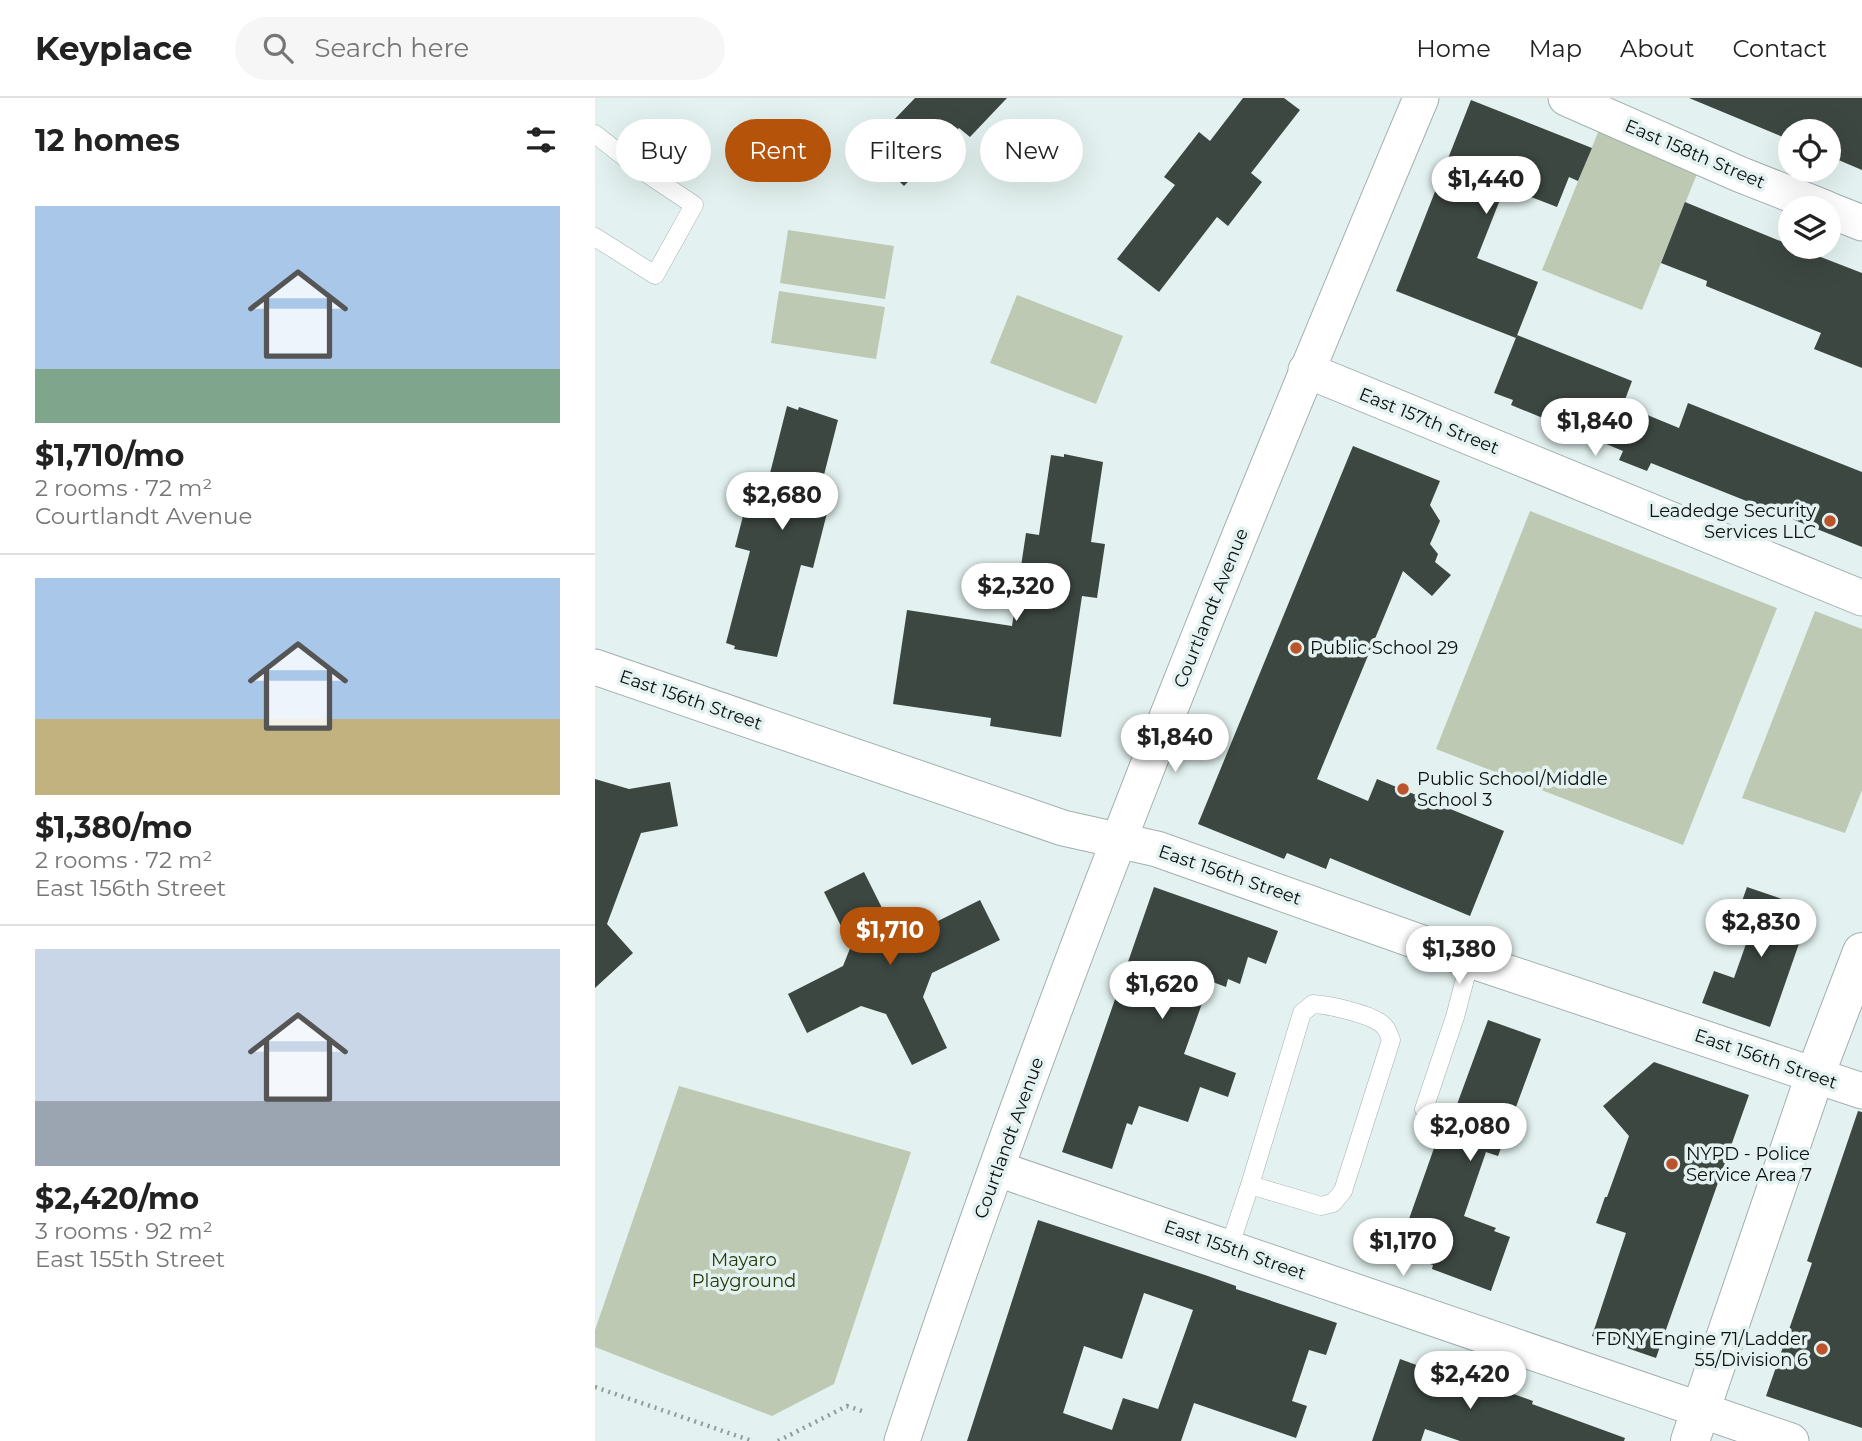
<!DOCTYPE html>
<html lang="en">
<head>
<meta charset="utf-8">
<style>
	:root { --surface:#fff; --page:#f6f6f6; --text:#222; --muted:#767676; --line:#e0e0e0; --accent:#b45309 }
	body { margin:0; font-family:Montserrat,sans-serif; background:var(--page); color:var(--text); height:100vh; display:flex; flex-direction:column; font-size:26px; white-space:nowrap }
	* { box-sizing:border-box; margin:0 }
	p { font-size:23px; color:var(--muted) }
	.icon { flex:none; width:38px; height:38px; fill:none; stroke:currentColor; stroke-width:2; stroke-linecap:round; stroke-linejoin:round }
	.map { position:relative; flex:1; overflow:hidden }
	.panel { display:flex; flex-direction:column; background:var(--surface); width:595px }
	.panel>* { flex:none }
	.hud { position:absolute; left:21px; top:21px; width:665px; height:63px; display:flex; gap:14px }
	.fabs { position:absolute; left:1183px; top:21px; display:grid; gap:14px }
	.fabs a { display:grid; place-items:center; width:63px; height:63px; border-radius:50%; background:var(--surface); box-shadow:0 7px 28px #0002; font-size:35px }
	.price { position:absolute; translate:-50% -60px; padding:0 16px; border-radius:24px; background:#fff; color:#222; font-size:23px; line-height:46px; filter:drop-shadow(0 2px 4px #0008) }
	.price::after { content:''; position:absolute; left:50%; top:42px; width:21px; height:16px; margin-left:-10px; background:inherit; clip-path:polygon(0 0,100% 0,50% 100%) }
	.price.current { background:var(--accent); color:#fff }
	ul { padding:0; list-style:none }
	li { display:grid; align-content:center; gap:14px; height:371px; padding:0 35px }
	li+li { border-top:2px solid var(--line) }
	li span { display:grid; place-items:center; height:217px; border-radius:0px; color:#555 }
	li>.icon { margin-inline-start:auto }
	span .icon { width:126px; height:126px; fill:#fffc; stroke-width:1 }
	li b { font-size:30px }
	h2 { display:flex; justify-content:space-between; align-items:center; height:84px; padding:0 35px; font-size:30px }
	.tag { padding:0 24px; border-radius:32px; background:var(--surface); box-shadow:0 7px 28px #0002; font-size:24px; line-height:63px }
	.tag.current { background:var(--accent); color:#fff }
	header { display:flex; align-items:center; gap:42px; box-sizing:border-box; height:98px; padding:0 35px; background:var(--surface); border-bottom:2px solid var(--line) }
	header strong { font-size:33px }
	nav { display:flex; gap:38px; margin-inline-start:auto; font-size:24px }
	.search { width:490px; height:63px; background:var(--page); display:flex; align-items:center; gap:18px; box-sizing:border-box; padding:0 24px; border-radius:38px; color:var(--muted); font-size:26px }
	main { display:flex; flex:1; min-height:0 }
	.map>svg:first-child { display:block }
	.green { fill:#bdc9b2 }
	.building { fill:#3d4741; fill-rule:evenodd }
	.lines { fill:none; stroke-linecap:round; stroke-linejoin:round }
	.lane-casing { stroke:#a2b0af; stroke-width:19 }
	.street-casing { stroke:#a2b0af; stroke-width:37 }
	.secondary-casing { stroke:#a2b0af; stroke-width:40 }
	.path { stroke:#919c9a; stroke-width:4.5; stroke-dasharray:2 5; stroke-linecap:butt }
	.lane { stroke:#fff; stroke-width:18 }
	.street { stroke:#fff; stroke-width:35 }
	.secondary { stroke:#fff; stroke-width:38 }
	.poi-dot { fill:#bb542b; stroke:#e3f2f0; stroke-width:2.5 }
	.labels { text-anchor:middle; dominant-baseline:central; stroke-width:7; stroke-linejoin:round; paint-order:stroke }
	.street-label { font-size:18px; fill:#0b100f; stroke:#e3f2f0 }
	.poi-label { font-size:18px; fill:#0b100f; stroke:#e3f2f0; text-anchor:start }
	.park-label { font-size:18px; fill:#253a08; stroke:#e3f2f0 }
</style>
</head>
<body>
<header>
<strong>Keyplace</strong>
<div class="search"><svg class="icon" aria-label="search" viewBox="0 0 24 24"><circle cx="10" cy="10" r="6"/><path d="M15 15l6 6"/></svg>Search here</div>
<nav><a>Home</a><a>Map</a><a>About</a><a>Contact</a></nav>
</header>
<main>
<section class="panel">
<h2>12 homes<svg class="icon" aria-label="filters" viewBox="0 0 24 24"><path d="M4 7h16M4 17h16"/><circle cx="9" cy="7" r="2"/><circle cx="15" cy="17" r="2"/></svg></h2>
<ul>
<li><span style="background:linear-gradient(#a9c7e8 75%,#7fa58c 0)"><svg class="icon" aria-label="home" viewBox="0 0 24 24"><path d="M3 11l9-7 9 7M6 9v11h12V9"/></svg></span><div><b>$1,710/mo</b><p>2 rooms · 72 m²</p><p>Courtlandt Avenue</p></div></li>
<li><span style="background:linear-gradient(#a9c7e8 65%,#c2b280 0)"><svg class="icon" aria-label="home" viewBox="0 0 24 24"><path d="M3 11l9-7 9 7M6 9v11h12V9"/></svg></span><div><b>$1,380/mo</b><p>2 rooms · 72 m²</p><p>East 156th Street</p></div></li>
<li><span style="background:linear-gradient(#c9d6e8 70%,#9aa5b1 0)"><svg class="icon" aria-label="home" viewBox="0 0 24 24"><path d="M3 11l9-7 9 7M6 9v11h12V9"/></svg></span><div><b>$2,420/mo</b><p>3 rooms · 92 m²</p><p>East 155th Street</p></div></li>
</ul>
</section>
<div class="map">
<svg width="1267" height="1343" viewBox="0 0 1267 1343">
	<rect width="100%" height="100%" fill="#e3f2f0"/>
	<g class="green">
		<polygon points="1004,32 1104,71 1047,212 947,172"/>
		<polygon points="193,132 299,148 290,201 185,185"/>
		<polygon points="184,193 290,209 281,261 176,245"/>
		<polygon points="422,197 528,238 501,306 395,265"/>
		<polygon points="935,413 1182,510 1088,747 841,651"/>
		<polygon points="1220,513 1267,531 1267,692 1250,735 1147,700"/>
		<polygon points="84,988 316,1054 239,1286 177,1318 0,1249 0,1232"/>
	</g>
	<g class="building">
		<polygon points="320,0 412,0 375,39 364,30 309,88 271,51"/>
		<polygon points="648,0 689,0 705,12 656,75 667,84 633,128 622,119 564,194 522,161 580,87 569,79 604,34 615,43"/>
		<polygon points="1094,0 1267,0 1267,72 1234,58 1234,33 1195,33 1195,42"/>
		<polygon points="876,2 997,50 983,83 974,79 962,109 910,89 882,160 943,184 921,240 801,193"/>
		<polygon points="1090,104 1195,147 1195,149 1200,149 1267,175 1267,270 1219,251 1226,235 1111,188 1112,183 1066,165"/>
		<polygon points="922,237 1037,283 1028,307 1084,330 1093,305 1267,374 1267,449 1056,365 1052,373 1024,362 1028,353 916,307 918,302 899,295"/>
		<polygon points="192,308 203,312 204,309 243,322 220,412 232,415 218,470 206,467 182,559 139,551 140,548 131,545 155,453 140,449 154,395 169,399"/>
		<polygon points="758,348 845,383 835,407 845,423 835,446 843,456 840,464 856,477 837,498 808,473 722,681 773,703 782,681 909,733 875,818 735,760 731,771 692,755 689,761 603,726"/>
		<polygon points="469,356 508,364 496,444 510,446 502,500 487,498 466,639 395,628 396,620 298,606 312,512 417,528 431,435 444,437 456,357 469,359"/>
		<polygon points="0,681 34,691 75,684 83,728 46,735 12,826 38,855 0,890"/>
		<polygon points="269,774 296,828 317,836 385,802 405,842 337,875 328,899 352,950 317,967 291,916 266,908 212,935 193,896 248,868 256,848 229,794"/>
		<polygon points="559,789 683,833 671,866 653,859 645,886 633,881 631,889 615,883 589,956 641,975 633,999 605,989 593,1024 544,1008 537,1027 532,1025 517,1071 467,1054"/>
		<polygon points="1152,789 1216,811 1175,929 1107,905 1119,873 1139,880 1158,826 1141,820"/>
		<polygon points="893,922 946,941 903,1058 891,1054 869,1118 901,1130 899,1133 915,1139 896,1193 837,1171 838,1167 802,1155 844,1036 850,1039"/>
		<polygon points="1059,964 1154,997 1061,1260 997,1238 1031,1135 1001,1125 1010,1099 1012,1099 1034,1038 1008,1008"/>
		<polygon points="1263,1013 1267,1014 1267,1330 1171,1298 1217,1165 1212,1163"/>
		<path d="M 443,1122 L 610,1177 L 641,1188 L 641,1191 L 742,1225 L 731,1257 L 714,1252 L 697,1303 L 712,1308 L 701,1340 L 599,1305 L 586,1343 L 372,1343 ZM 549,1195 L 598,1212 L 563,1311 L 528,1300 L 517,1332 L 468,1315 L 489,1248 L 527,1261 Z"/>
		<polygon points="805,1261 838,1273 841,1266 903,1286 902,1290 938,1303 937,1306 1030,1340 1029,1343 865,1343 830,1331 826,1343 777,1343"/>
	</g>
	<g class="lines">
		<g class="lane-casing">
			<g id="lane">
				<polyline points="0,36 42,69 99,107 60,177 0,139"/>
				<path d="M 718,906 C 734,907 770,915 784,924 C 791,928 793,934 796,942 L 748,1093 L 738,1105 L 726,1108 L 655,1087 L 707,915 Z"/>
				<polyline points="829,1011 860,919 875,862"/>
				<polyline points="634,1150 655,1087"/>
			</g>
		</g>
		<g class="street-casing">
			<g id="street">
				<polyline points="971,0 1144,76 1230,110"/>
				<polyline points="1234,112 1267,125"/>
				<polyline points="711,272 1267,500"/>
				<polyline points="0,569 468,730 562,751 875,862 1267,993"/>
				<polyline points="403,1071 1196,1343"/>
				<path d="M 307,1343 C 458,887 640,442 826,0"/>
			</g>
		</g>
		<g class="secondary-casing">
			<polyline id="secondary" points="1095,1343 1220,977 1267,854"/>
		</g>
		<g class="path">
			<polyline points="0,1289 157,1343"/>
			<polyline points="183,1343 252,1308 267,1313"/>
		</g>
		<use href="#lane" class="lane"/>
		<use href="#street" class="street"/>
		<use href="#secondary" class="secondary"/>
	</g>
	<g class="poi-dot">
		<circle cx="1235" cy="423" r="7"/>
		<circle cx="701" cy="550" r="7"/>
		<circle cx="808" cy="691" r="7"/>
		<circle cx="1077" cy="1066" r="7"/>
		<circle cx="1227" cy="1251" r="7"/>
	</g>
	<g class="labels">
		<g class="street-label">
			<text transform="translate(1100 56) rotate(23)">East 158th Street</text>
			<text transform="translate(834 323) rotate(22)">East 157th Street</text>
			<text transform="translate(616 510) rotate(-68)">Courtlandt Avenue</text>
			<text transform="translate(96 602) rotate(19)">East 156th Street</text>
			<text transform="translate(635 777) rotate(19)">East 156th Street</text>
			<text transform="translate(1171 961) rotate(19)">East 156th Street</text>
			<text transform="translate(414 1040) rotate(-70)">Courtlandt Avenue</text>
			<text transform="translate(640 1152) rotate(19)">East 155th Street</text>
		</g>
		<g class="poi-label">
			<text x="1221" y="413" text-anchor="end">Leadedge Security<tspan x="1221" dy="21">Services LLC</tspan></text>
			<text x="715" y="550">Public School 29</text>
			<text x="822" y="681">Public School/Middle<tspan x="822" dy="21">School 3</tspan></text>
			<text x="1091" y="1056">NYPD - Police<tspan x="1091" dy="21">Service Area 7</tspan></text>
			<text x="1213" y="1241" text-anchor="end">FDNY Engine 71/Ladder<tspan x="1213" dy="21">55/Division 6</tspan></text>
		</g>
		<g class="park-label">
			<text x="149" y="1162">Mayaro<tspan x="149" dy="21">Playground</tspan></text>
		</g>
	</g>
</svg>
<div class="fabs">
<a><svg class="icon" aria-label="locate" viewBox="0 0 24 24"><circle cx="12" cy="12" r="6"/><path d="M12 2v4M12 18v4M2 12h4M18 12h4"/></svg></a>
<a><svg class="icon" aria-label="layers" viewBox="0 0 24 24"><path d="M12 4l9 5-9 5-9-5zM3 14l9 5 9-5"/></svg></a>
</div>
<b class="price" style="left:891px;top:118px">$1,440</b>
<b class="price" style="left:1000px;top:360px">$1,840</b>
<b class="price" style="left:187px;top:434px">$2,680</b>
<b class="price" style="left:421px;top:525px">$2,320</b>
<b class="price" style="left:580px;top:676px">$1,840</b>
<b class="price" style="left:1166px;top:861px">$2,830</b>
<b class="price current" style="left:295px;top:869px">$1,710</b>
<b class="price" style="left:864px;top:888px">$1,380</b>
<b class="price" style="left:567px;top:923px">$1,620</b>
<b class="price" style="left:875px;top:1065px">$2,080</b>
<b class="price" style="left:808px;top:1180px">$1,170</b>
<b class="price" style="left:875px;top:1313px">$2,420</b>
<div class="hud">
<a class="tag">Buy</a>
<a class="tag current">Rent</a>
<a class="tag">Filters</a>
<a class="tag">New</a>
</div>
</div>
</main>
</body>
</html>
